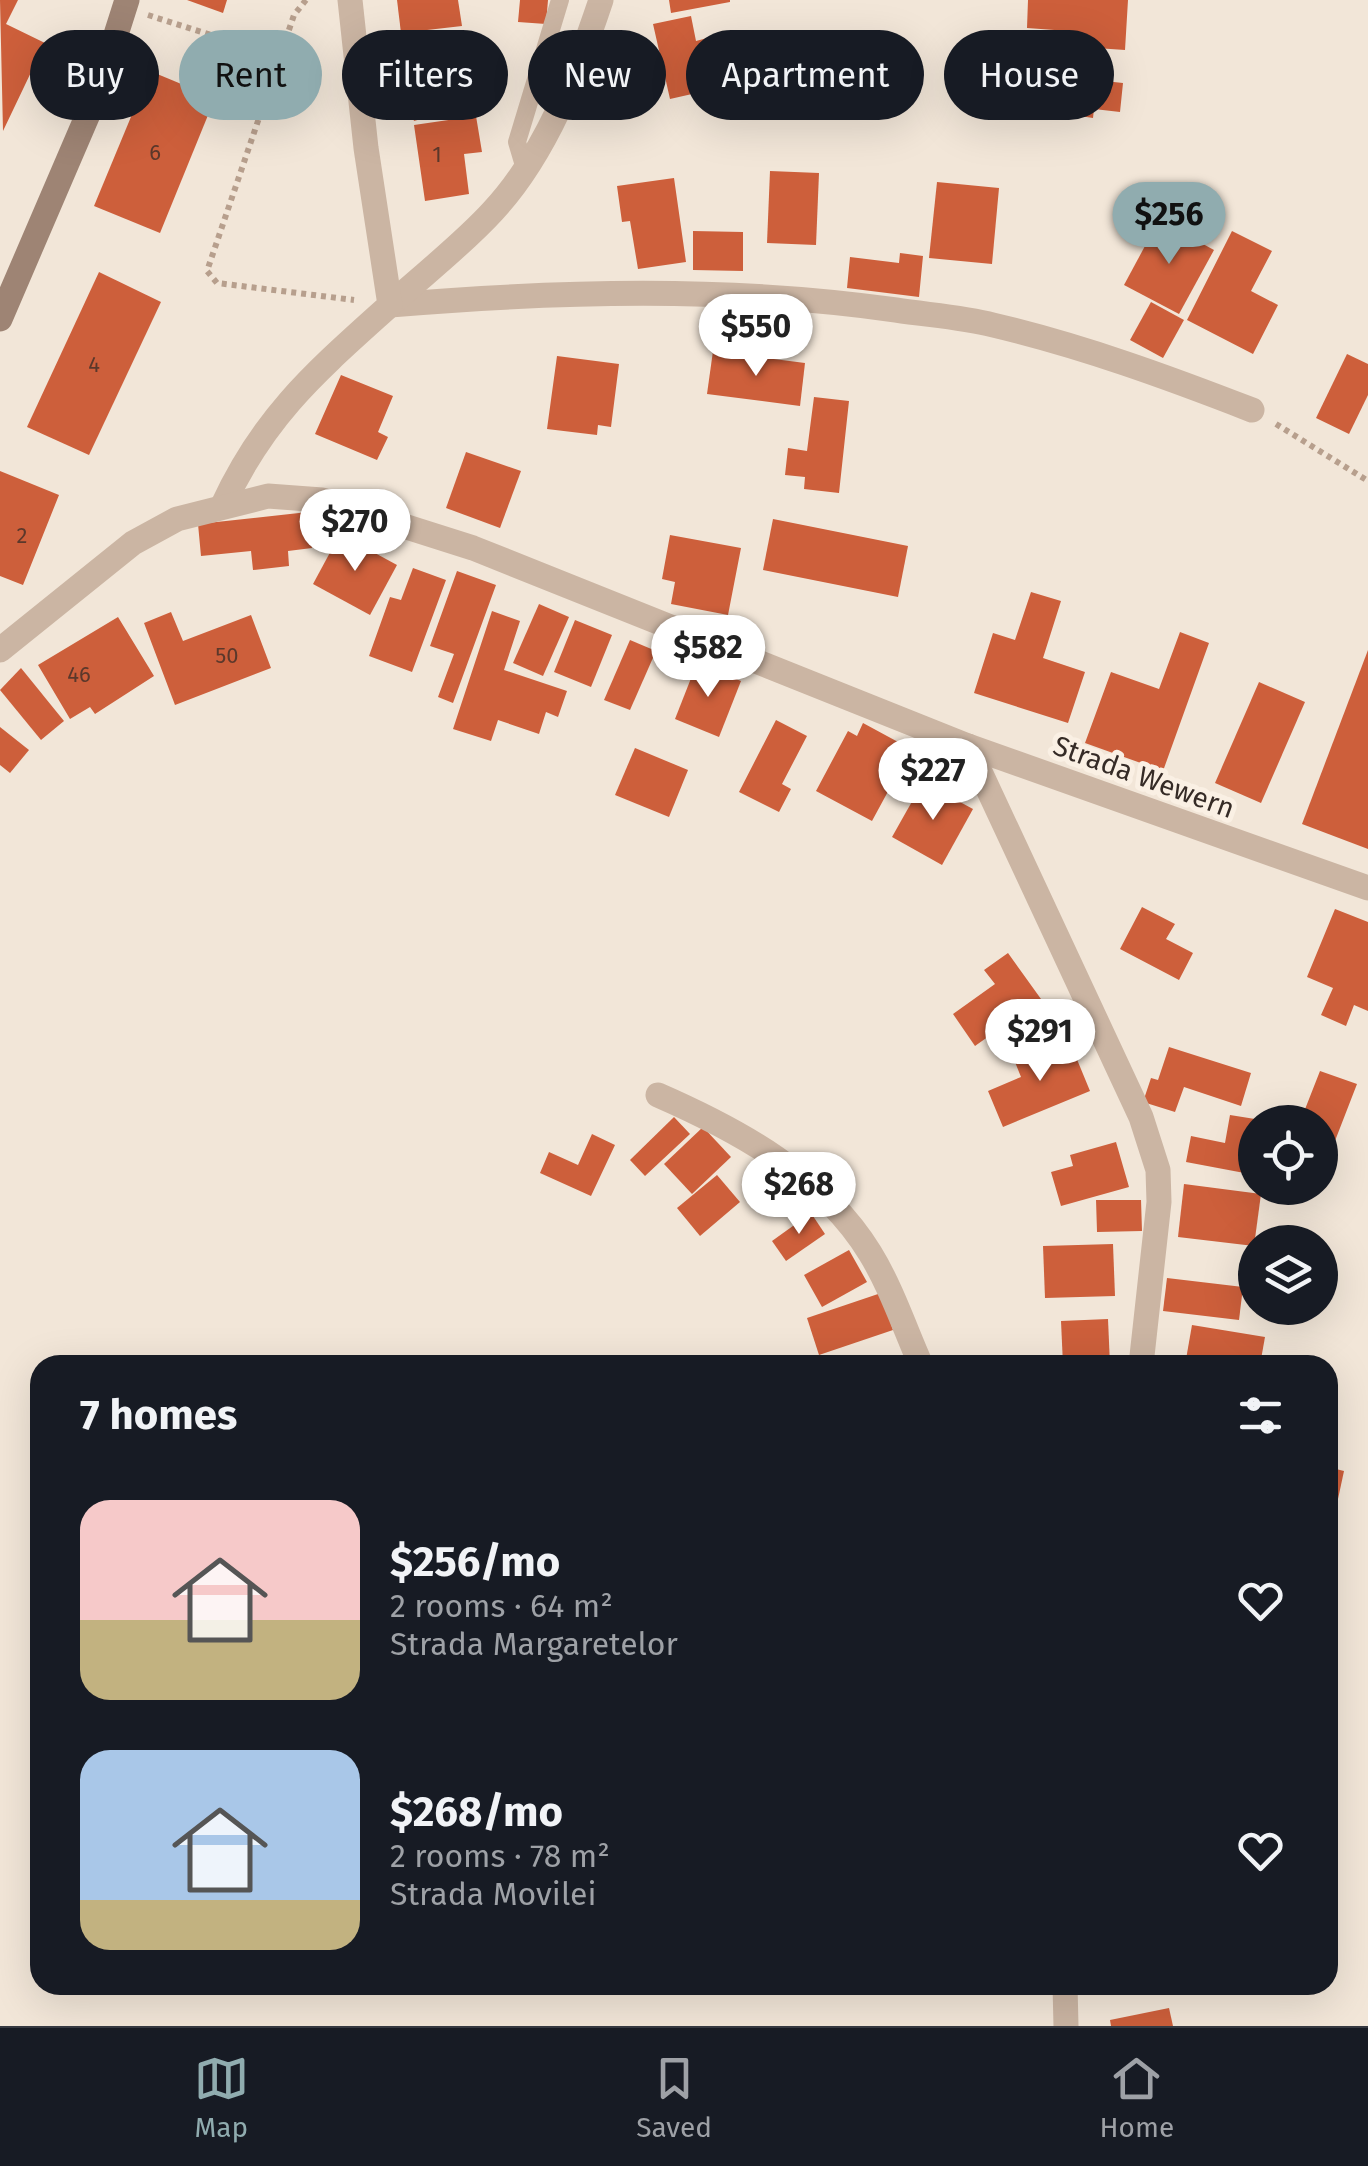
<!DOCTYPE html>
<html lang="en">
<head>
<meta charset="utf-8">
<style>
	:root { --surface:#171b24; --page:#20242c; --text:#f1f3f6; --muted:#9ea1a6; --line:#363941; --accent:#90acaf }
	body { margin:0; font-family:"Fira Sans",sans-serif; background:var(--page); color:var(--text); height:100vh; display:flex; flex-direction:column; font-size:38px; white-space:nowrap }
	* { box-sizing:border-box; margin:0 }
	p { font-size:32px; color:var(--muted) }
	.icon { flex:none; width:55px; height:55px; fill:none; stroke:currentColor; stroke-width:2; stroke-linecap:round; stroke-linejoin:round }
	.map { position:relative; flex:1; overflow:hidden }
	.drawer { position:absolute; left:30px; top:1355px; width:1308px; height:640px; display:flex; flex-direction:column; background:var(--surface); border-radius:30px; box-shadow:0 10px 40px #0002 }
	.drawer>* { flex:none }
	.guide { position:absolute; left:30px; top:30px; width:1310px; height:90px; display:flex; gap:20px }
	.controls { position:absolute; left:1238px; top:1105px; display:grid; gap:20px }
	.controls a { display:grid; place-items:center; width:100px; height:100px; border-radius:50%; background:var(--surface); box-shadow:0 10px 40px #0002; font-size:50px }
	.price { position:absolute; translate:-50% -85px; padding:0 22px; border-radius:35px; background:#fff; color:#222; font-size:32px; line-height:65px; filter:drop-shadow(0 2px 5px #0008) }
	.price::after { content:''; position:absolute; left:50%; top:60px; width:30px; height:22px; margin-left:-15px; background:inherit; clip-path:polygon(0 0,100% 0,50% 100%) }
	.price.selected { background:var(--accent); color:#111 }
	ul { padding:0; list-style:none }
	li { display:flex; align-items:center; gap:30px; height:250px; padding:0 50px }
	li span { display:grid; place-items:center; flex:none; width:280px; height:200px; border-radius:30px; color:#555 }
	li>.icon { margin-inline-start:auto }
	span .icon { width:120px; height:120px; fill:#fffc; stroke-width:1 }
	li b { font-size:42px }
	h2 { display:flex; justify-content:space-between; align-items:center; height:120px; padding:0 50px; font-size:42px }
	.pill { padding:0 35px; border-radius:45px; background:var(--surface); box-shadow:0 10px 40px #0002; font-size:35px; line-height:90px }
	.pill.selected { background:var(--accent); color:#111 }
	.dock { display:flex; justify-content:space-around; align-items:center; height:140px; border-top:2px solid var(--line); background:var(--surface); font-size:28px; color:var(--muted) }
	.dock a { display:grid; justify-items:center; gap:5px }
	.dock .selected { color:var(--accent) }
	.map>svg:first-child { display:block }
	.building { fill:#cd5f3b }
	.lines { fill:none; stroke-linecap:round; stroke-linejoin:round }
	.path { stroke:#b79f8d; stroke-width:6; stroke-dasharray:5 5; stroke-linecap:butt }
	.lane { stroke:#cbb5a3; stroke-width:18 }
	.street { stroke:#cbb5a3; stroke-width:25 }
	.secondary { stroke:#9e8474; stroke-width:25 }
	.labels { text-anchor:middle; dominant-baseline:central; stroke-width:10; stroke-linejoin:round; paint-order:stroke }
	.number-label { font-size:22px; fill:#5b382b }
	.street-label { font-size:28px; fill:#352b26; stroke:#faf0e4 }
</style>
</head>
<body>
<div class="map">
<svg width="1368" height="2026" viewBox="0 0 1368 2026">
	<rect width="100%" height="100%" fill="#f2e6d8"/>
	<g class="building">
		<polygon points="0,0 18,0 6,24 45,43 3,131"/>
		<polygon points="187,0 227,0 223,13"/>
		<polygon points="397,0 458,0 462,26 401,33"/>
		<polygon points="520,0 548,0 546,24 518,22"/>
		<polygon points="669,0 730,0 730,2 671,13"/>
		<polygon points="1028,0 1128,0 1125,50 1067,46 1068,31 1027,28"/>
		<polygon points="691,16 696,41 711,37 723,87 670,99 653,24"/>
		<polygon points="460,43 477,103 414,121 397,61"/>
		<polygon points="150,71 215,98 160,233 94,206"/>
		<polygon points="1077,78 1123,83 1120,112 1094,109 1093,118 1073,115"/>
		<polygon points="476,116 482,152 464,154 469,194 425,201 414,125"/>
		<polygon points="770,171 819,173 816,245 767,243"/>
		<polygon points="674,178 686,262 638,269 630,221 622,222 617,186"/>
		<polygon points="937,182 999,188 992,264 929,258"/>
		<polygon points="1159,220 1214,250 1179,314 1124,285"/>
		<polygon points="693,231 743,232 743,271 693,270"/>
		<polygon points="1232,231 1272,251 1251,291 1278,305 1253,354 1187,320"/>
		<polygon points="900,253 923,256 919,297 847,288 850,257 899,263"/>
		<polygon points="99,272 161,302 89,455 27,427"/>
		<polygon points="1151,302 1184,320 1163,358 1130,340"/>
		<polygon points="713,351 805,363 800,406 707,394"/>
		<polygon points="1347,354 1368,364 1368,395 1349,434 1316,418"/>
		<polygon points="557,356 619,364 611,427 598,425 597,435 547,429"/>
		<polygon points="341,375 393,396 378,432 388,437 377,460 315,434"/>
		<polygon points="814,397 849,401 839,493 804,489 805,477 785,475 788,448 807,451"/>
		<polygon points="466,452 521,471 500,528 446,508"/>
		<polygon points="0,471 59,495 23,585 0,576"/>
		<polygon points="308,512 312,548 288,551 289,566 253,570 251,551 201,556 198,524"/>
		<polygon points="773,519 908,546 898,597 763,570"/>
		<polygon points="340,534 397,565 370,615 313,584"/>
		<polygon points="670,535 741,548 728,615 671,604 675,582 662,579"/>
		<polygon points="413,568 446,580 412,672 369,656 390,597 401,600"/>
		<polygon points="457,571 496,585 453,703 438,697 454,654 430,646"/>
		<polygon points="1031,592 1061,601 1043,658 1085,672 1068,723 974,693 993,633 1015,640"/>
		<polygon points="539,604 569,617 543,676 513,663"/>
		<polygon points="492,611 520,621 504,670 567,691 558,717 546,712 539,734 498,720 491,741 453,729"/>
		<polygon points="171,612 183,641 251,615 271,668 175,705 144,623"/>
		<polygon points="118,617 154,676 95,714 90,707 70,719 38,665"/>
		<polygon points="575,620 612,635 591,687 554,672"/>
		<polygon points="1180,632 1209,643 1163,771 1085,743 1111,672 1159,689"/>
		<polygon points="630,640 656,651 630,710 604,700"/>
		<polygon points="1368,650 1368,849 1302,824"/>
		<polygon points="697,663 741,681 719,737 675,719"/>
		<polygon points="21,668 64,721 41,740 0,690"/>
		<polygon points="1259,682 1305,702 1261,803 1215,783"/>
		<polygon points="776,720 807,736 782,784 791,789 779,812 739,792"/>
		<polygon points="863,723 911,749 872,821 816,791 848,731 857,736"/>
		<polygon points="0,727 29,750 10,773 0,765"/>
		<polygon points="635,748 688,770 669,817 615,795"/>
		<polygon points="923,782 973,809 942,865 892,837"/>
		<polygon points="1142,907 1175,924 1166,939 1193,953 1179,980 1120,949"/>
		<polygon points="1335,909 1368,922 1368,1011 1354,1005 1346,1026 1321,1015 1333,988 1307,977"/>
		<polygon points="1008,953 1041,999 975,1046 953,1014 995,984 984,970"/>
		<polygon points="1069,1040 1090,1091 1003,1127 988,1091 1021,1077 1015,1062"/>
		<polygon points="1169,1047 1251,1073 1241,1106 1184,1087 1175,1112 1143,1102 1151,1078 1158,1080"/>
		<polygon points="1320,1071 1357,1084 1333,1146 1320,1141 1320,1122 1300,1122"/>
		<polygon points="1230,1115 1255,1119 1255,1175 1186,1162 1191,1136 1225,1143"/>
		<polygon points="674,1117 690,1134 645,1176 630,1160"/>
		<polygon points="703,1127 731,1157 692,1194 664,1164"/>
		<polygon points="592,1134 615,1145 591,1196 540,1173 549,1152 578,1165"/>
		<polygon points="1116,1142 1129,1187 1061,1206 1051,1172 1073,1166 1070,1155"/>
		<polygon points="717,1175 740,1202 700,1236 677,1208"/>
		<polygon points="1184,1184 1261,1194 1254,1246 1178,1237"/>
		<polygon points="1096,1200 1141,1200 1142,1231 1097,1232"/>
		<polygon points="811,1213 825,1234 786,1261 772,1241"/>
		<polygon points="1113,1244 1115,1296 1045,1298 1043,1246"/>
		<polygon points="849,1250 867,1282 822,1307 804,1275"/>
		<polygon points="1167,1278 1243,1287 1239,1320 1163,1311"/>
		<polygon points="881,1293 893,1330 819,1355 807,1318"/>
		<polygon points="1108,1319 1110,1365 1063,1365 1061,1321"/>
		<polygon points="1192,1325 1265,1337 1260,1365 1185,1365"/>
		<polygon points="1328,1467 1344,1471 1335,1513 1328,1511"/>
		<polygon points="1169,2008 1173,2026 1111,2026 1110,2020"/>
	</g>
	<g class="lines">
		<g class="path">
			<polyline points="306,0 294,15 207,271 217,283 354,300"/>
			<polyline points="148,15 280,57"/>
			<polyline points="1276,424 1368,481"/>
		</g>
		<polyline class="lane" points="525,169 517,142 560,0"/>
		<g class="street">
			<path d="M 390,305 C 560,291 727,286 896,310 C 928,315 962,317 993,325 C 1082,346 1167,377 1252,410"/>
			<path d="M 390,305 C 424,274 462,245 493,211 C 546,154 577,72 601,0"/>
			<path d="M 223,505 C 265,414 318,370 390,305 L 366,148 L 350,0"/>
			<polyline points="0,650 133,543 177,519 268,496 322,500 473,548 968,746 1368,888"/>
			<polyline points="968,746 1141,1117 1158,1170 1159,1202 1141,1365"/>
			<path d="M 658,1095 C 738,1130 823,1176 870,1253 C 891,1287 905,1329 921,1365"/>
			<polyline points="1065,1985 1066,2026"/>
		</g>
		<polyline class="secondary" points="0,319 98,91 127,0"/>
	</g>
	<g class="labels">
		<g class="number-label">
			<text x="155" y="152">6</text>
			<text x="437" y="154">1</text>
			<text x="94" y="364">4</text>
			<text x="22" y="535">2</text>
			<text x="227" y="655">50</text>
			<text x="79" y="674">46</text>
		</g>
		<g class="street-label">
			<text transform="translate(1144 777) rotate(20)">Strada Wewern</text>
		</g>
	</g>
</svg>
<div class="controls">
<a><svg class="icon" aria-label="locate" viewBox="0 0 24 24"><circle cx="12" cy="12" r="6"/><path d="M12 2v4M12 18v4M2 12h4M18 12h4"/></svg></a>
<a><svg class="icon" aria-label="layers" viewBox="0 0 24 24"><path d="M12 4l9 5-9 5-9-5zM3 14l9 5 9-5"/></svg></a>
</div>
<b class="price selected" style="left:1169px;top:267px">$256</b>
<b class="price" style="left:756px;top:379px">$550</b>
<b class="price" style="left:355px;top:574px">$270</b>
<b class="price" style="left:708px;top:700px">$582</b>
<b class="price" style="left:933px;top:823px">$227</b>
<b class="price" style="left:1040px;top:1084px">$291</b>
<b class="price" style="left:799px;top:1237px">$268</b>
<div class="guide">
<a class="pill">Buy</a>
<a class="pill selected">Rent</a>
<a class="pill">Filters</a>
<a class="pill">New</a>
<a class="pill">Apartment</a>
<a class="pill">House</a>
</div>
<section class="drawer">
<h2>7 homes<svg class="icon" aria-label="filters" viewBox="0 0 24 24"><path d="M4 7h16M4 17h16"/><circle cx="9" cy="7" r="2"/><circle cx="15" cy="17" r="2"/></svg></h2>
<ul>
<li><span style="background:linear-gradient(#f6c9c9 60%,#c2b280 0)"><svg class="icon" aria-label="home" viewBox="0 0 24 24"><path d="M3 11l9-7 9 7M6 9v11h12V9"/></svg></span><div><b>$256/mo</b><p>2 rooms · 64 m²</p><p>Strada Margaretelor</p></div><svg class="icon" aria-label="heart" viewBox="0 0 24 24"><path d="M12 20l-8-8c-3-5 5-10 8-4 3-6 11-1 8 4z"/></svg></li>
<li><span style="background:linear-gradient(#a9c7e8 75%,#c2b280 0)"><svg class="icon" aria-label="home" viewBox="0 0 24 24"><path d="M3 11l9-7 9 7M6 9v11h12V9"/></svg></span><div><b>$268/mo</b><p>2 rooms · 78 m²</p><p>Strada Movilei</p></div><svg class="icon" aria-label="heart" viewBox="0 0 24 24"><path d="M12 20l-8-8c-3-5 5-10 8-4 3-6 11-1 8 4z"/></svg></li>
</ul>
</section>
</div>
<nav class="dock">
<a class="selected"><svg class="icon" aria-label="map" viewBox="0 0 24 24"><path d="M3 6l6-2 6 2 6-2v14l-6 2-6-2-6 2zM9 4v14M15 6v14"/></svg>Map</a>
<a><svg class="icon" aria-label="saved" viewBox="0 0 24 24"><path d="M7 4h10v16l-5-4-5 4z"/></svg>Saved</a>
<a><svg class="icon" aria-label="home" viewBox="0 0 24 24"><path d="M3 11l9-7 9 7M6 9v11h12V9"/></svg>Home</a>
</nav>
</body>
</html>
